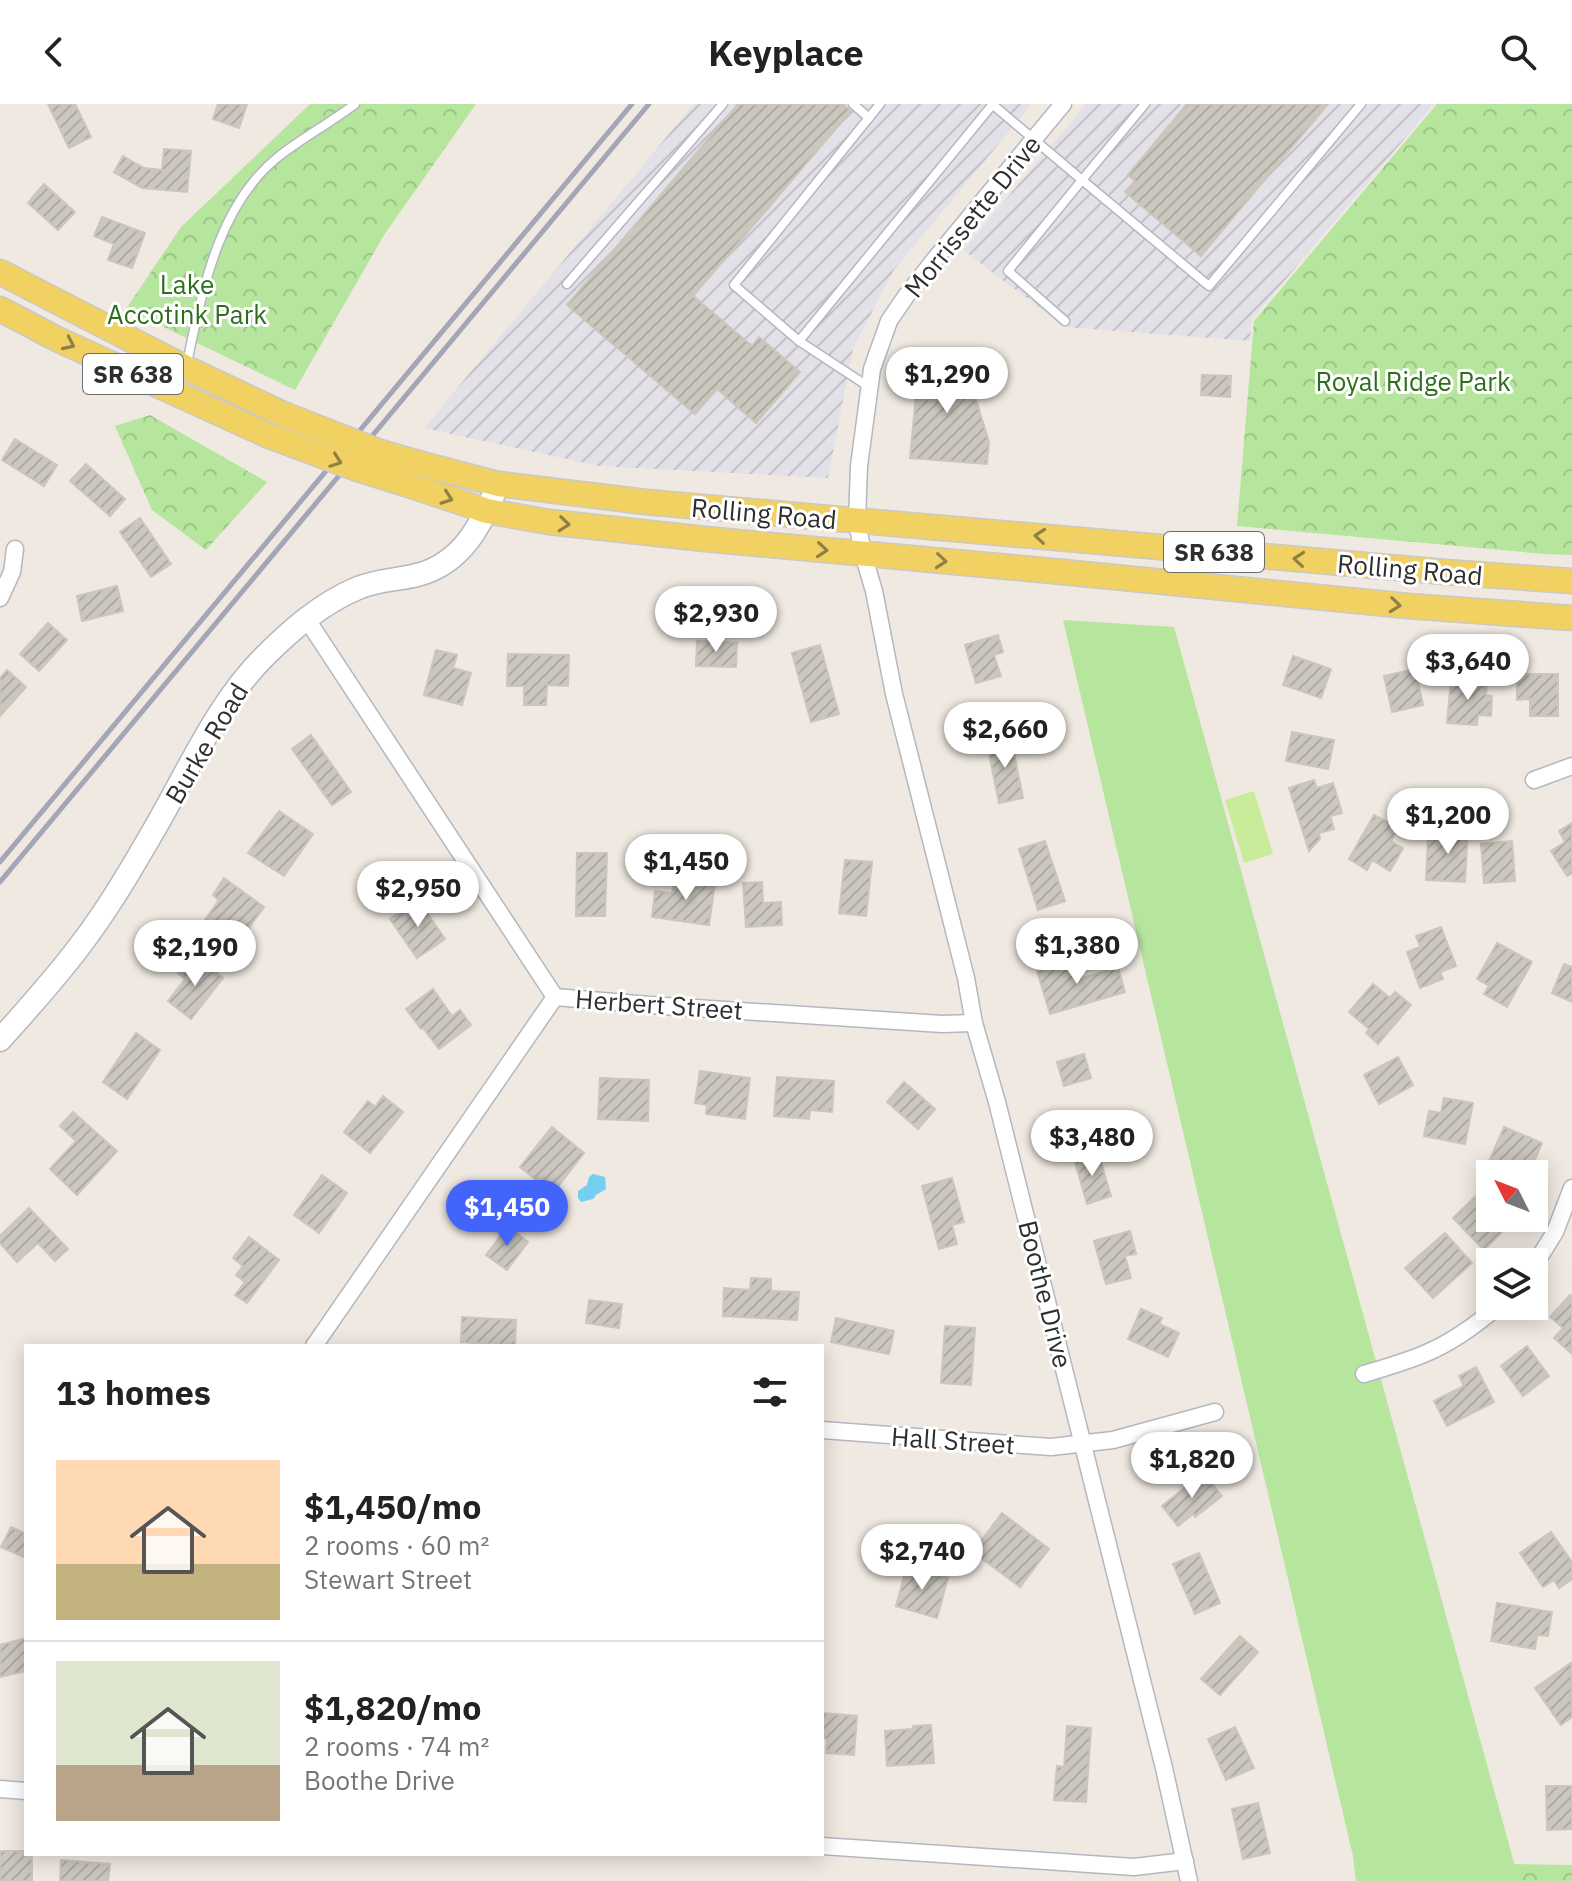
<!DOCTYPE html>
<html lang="en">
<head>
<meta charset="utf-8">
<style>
	:root { --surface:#fff; --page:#f6f6f6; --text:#222; --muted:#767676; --line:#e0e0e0; --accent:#4264fb }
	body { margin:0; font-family:"IBM Plex Sans",sans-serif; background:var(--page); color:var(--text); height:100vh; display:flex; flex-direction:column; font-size:30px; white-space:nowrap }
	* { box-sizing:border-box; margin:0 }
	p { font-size:26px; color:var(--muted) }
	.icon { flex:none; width:44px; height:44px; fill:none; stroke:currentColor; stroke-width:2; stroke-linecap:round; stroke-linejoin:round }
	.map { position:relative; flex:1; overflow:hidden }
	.details { position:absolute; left:24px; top:1240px; width:800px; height:512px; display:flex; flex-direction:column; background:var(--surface); border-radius:0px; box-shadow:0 4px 20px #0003 }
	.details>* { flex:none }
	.needle { width:52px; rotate:312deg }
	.controls { position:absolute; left:1476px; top:1056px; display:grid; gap:16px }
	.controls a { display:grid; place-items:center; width:72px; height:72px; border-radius:0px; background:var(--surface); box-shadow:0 4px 20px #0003; font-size:40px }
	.price { position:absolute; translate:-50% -68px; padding:0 18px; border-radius:28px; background:#fff; color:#222; font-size:26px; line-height:52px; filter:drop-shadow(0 2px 4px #0008) }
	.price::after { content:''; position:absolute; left:50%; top:48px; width:24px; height:18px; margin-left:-12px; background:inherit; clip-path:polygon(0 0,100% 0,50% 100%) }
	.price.active { background:var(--accent); color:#fff }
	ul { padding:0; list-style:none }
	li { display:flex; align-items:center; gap:24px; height:200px; padding:0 32px }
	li+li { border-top:2px solid var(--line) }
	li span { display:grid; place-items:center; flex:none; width:224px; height:160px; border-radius:0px; color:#555 }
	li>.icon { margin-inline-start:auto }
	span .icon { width:96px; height:96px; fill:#fffc; stroke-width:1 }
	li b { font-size:34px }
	h2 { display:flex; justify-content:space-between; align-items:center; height:96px; padding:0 32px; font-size:34px }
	header { display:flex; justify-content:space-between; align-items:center; height:104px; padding:0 32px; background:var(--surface); font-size:36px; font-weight:800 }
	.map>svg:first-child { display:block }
	.industrial { fill:url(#industrial-furrows) }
	.grass { fill:#b6e59e }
	.forest { fill:url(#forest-crowns) }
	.pitch { fill:#c9ec9a }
	.water { fill:#75cff0 }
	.building { fill:url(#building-hatch); stroke:#cbc5ba; stroke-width:2 }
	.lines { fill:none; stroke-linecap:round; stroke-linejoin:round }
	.lane-casing { stroke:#b4b7c1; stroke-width:11 }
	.street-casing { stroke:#b4b7c1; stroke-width:19 }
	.secondary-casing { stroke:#b4b7c1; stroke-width:25 }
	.primary-casing { stroke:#c9c9c9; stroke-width:27 }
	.lane { stroke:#fff; stroke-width:8 }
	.street { stroke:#fff; stroke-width:16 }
	.secondary { stroke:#fff; stroke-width:22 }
	.primary { stroke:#f2d163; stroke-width:24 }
	.rail { stroke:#a3a6b8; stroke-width:5 }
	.primary-bridge-casing { stroke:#c9c9c9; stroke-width:27; stroke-linecap:butt }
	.primary-bridge { stroke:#f2d163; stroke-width:24 }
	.oneway { stroke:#908048 }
	.labels { text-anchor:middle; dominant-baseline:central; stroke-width:6; stroke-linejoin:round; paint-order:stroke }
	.shield { fill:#fff; stroke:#6d6d6d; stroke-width:2 }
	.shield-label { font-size:24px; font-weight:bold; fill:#2e2e2e }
	.street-label { font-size:26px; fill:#2e2e2e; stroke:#fff }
	.park-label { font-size:26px; fill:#2c6e1b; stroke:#fff }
</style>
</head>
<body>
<header><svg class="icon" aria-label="back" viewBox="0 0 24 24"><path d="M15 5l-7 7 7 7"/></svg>Keyplace<svg class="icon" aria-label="search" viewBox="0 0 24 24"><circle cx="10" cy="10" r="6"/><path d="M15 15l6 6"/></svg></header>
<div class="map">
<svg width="1572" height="1777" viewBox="0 0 1572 1777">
	<defs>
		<pattern id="industrial-furrows" width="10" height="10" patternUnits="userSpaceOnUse" patternTransform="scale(2)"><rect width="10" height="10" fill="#e3e1e8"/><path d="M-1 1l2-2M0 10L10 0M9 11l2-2" fill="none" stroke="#c3c1c7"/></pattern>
		<pattern id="forest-crowns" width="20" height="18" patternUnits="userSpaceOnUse" patternTransform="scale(2)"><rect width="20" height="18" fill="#b6e59e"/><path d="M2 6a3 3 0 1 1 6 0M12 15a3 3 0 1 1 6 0" fill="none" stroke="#9dc588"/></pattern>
		<pattern id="building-hatch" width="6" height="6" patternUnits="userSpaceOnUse" patternTransform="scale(2)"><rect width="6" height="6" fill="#cbc7bf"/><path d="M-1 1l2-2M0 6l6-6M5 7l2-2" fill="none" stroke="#afaba4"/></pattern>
	</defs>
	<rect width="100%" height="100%" fill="#efe9e1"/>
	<g class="industrial">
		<polygon points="694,0 1032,0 893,167 853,245 828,374 599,362 424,324"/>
		<polygon points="1086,0 1434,0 1252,215 1250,237 1065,223 963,146"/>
	</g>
	<polygon class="grass" points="1063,516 1174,523 1519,1777 1356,1777 1353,1752"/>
	<g class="forest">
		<polygon points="310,0 476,0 384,131 295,286 126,205 181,123"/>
		<polygon points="1437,0 1572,0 1572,451 1544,450 1237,422 1254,217"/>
		<polygon points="150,311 267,378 206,446 152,406 115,322"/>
		<polygon points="1514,1760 1572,1761 1572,1777 1519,1777"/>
	</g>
	<polygon class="pitch" points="1254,687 1273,750 1244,759 1225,696"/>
	<polygon class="water" points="593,1070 605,1073 606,1085 596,1091 593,1095 581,1098 578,1094 578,1087 587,1081 589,1073"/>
	<g class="building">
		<polygon points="48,0 75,0 91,33 69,44"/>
		<polygon points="218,0 247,0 239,24 213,15"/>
		<polygon points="738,0 843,0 851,7 693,192 752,242 759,233 800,268 756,319 717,285 695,310 567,201"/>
		<polygon points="1187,0 1328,0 1201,152 1125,88 1135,77 1128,71"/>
		<polygon points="164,45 191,47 187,88 142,84 114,68 123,52 144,64 162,66"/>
		<polygon points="44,80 75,108 58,126 28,99"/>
		<polygon points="102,113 145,129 132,164 108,156 114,140 94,132"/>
		<polygon points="920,250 960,254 958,273 969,273 989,338 987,360 910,354"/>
		<polygon points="1202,271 1231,272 1230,293 1201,291"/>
		<polygon points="15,335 57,361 44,382 2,356"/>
		<polygon points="86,360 125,395 110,412 70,377"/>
		<polygon points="140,414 171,460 151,473 120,428"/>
		<polygon points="117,482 123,507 82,517 77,492"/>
		<polygon points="48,519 67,536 39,567 20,550"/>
		<polygon points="998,531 1003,548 994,551 1001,572 976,579 965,541"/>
		<polygon points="697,537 737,539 736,563 696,562"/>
		<polygon points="820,541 839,610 811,618 792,549"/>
		<polygon points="436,546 457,551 453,564 471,569 462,601 424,591"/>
		<polygon points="508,550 569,551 568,582 547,581 546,601 524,601 524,582 507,582"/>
		<polygon points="1293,552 1331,565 1321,594 1283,581"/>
		<polygon points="1415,565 1423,601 1392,608 1384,572"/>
		<polygon points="7,566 26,583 0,612 0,574"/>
		<polygon points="1517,570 1558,570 1558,612 1530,612 1530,595 1517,596"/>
		<polygon points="1451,575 1487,577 1486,591 1492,592 1491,612 1478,611 1477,621 1447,619"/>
		<polygon points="1292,628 1334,636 1328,665 1286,657"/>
		<polygon points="311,631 351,688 332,701 292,645"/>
		<polygon points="1011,634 1023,694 999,699 987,639"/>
		<polygon points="1314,676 1317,684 1333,679 1342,709 1330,712 1334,725 1319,729 1320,735 1309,747 1289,684"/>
		<polygon points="279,707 313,730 284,772 248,749"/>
		<polygon points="1374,711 1398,724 1391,737 1403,744 1390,767 1372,756 1367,766 1349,755"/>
		<polygon points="1572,719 1572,769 1567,772 1551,747 1565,738 1559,727"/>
		<polygon points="1443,724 1468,724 1465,778 1426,776 1428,733 1442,734"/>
		<polygon points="1045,737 1065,797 1038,806 1019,745"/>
		<polygon points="1512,737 1515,777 1484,779 1481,740"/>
		<polygon points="577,749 607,749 605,812 576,812"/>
		<polygon points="845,756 872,758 866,812 839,809"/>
		<polygon points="674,773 715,778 709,821 652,813 655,787 672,789"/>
		<polygon points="224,774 264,803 235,843 202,820 219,796 213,791"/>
		<polygon points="762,778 763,799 781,798 782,821 746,823 743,779"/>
		<polygon points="418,796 445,835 417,854 390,815"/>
		<polygon points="1441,823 1456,862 1440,868 1443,875 1420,884 1407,848 1420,843 1416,832"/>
		<polygon points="1497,839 1532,858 1507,903 1484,890 1489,882 1477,875"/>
		<polygon points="1077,855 1083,874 1118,863 1125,888 1050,910 1037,867"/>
		<polygon points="188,856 198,864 203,858 223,874 191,915 168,897 185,875 178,869"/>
		<polygon points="1564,860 1572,863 1572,898 1552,889"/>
		<polygon points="1373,880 1390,894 1395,888 1411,901 1378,940 1366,929 1369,925 1349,908"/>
		<polygon points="433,885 452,912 460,906 471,921 439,945 423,924 421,925 406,905"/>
		<polygon points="136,929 160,946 127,995 103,978"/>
		<polygon points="1084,950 1091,974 1064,982 1057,958"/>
		<polygon points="1398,953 1413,981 1379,1000 1364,971"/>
		<polygon points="700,967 750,974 745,1015 706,1010 707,1001 695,999"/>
		<polygon points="777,973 834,977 832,1008 810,1006 809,1015 774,1012"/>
		<polygon points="600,974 649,976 648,1017 598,1015"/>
		<polygon points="904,978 935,1005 918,1025 887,998"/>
		<polygon points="383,992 403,1008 370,1049 344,1028 368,997 375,1003"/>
		<polygon points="1444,994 1473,999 1465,1040 1424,1032 1429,1007 1441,1009"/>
		<polygon points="73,1008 117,1047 77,1091 50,1065 76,1037 60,1022"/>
		<polygon points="552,1023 584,1049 553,1089 520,1063"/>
		<polygon points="1504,1023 1542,1039 1531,1065 1517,1059 1512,1070 1506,1070 1487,1062"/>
		<polygon points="1098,1048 1111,1092 1087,1100 1074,1055"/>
		<polygon points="322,1071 347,1089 319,1129 294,1111"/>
		<polygon points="952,1074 964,1118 952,1121 957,1140 939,1145 922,1082"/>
		<polygon points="1477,1091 1490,1105 1490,1114 1503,1114 1496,1120 1503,1127 1484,1146 1453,1114"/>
		<polygon points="29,1104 68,1145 55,1157 38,1139 17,1158 0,1139 0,1132"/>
		<polygon points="508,1122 528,1138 507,1166 486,1151"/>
		<polygon points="1130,1127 1136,1150 1125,1152 1131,1174 1106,1180 1094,1137"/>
		<polygon points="1445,1129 1472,1159 1433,1194 1405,1164"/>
		<polygon points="249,1133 279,1156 247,1199 235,1191 245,1178 236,1171 243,1162 233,1154"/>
		<polygon points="751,1174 771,1175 771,1187 799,1188 797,1216 723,1212 724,1184 750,1186"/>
		<polygon points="1570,1191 1572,1193 1572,1250 1554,1234 1563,1224 1550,1213"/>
		<polygon points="589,1196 622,1200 619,1224 586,1219"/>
		<polygon points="1141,1205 1162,1214 1159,1220 1179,1229 1168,1253 1128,1235"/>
		<polygon points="462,1213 516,1216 515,1242 487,1242 488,1240 461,1238"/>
		<polygon points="836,1214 894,1227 889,1250 831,1238"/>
		<polygon points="945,1222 975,1224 971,1281 941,1279"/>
		<polygon points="1527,1242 1549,1272 1523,1292 1501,1262"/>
		<polygon points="1476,1263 1494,1298 1447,1322 1434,1297 1464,1282 1459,1272"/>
		<polygon points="1203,1369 1222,1392 1195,1413 1193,1410 1178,1422 1162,1402"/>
		<polygon points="1002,1409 1049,1445 1020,1483 973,1448"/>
		<polygon points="11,1423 26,1430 26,1454 1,1443"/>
		<polygon points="1551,1428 1572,1458 1572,1475 1559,1484 1554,1476 1543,1483 1520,1449"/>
		<polygon points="1199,1449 1220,1499 1195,1510 1173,1460"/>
		<polygon points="907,1462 948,1474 937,1514 896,1502"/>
		<polygon points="1497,1499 1552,1508 1548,1532 1537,1531 1535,1545 1491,1537"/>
		<polygon points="1240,1532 1258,1548 1220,1591 1201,1575"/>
		<polygon points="26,1534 26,1567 0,1573 0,1541"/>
		<polygon points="1571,1559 1572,1613 1561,1621 1535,1584"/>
		<polygon points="822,1609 857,1612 854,1651 826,1649 827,1635 822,1634"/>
		<polygon points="931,1621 934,1659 887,1662 885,1627 913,1625 913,1622"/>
		<polygon points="1067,1622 1091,1624 1086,1698 1054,1696 1057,1662 1064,1663"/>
		<polygon points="1235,1623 1254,1664 1226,1676 1208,1635"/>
		<polygon points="1546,1682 1572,1682 1572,1725 1547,1726"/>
		<polygon points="1258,1699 1270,1749 1243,1755 1232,1705"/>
		<polygon points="0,1747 26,1747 26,1750 32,1750 32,1777 0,1777"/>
		<polygon points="61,1756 110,1760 108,1777 60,1777"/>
	</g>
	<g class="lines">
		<g class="lane-casing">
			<g id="lane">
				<polyline points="853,0 869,14"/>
				<polyline points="992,0 1082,76 1008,167 1065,217"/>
				<polyline points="1145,0 1082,76 1209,182 1361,0"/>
				<polyline points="567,180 723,0"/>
				<polyline points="799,237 993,0"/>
				<path d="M 187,259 C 202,188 218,101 278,53 C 302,34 330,19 355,0"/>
				<polyline points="869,283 799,237 734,181 880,0"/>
			</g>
		</g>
		<g class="street-casing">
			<g id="street">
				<polyline points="1063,0 935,155 906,192 889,217 872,265 859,362 857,417 863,450 874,487 894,590 966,874 974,919 997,998 1164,1664 1189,1777"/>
				<polyline points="0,494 12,468 15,445"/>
				<polyline points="306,514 555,893"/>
				<polyline points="1534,676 1572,662"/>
				<polyline points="555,893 649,901 942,920 974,919"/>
				<polyline points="1534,1162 1555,1128 1572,1084"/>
				<polyline points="314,1242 555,893"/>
				<path d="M 1364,1270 C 1384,1264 1405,1258 1424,1250 C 1451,1239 1476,1221 1498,1202"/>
				<polyline points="822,1326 1051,1343 1113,1336 1215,1308"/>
				<polyline points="0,1685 26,1687"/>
				<polyline points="822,1742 1134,1763 1185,1757"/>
			</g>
		</g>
		<g class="secondary-casing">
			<path id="secondary" d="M 0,936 C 27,906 54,876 79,843 C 106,808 129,769 151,731 C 186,672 216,600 265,552 C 292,525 322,499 358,484 C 377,476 397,476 417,471 C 462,460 482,420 498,380"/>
		</g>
		<g class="primary-casing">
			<g id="primary">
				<polyline points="0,168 186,264 283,310"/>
				<polyline points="0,205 59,236 267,331"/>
				<polyline points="422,360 498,380 646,398 1445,468 1572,477"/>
				<polyline points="406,380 487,407 549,418 705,435 1063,468 1408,502 1572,514"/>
			</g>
		</g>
		<use href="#lane" class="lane"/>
		<use href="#street" class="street"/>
		<use href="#secondary" class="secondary"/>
		<use href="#primary" class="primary"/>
		<g class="rail">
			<polyline points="0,758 632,0"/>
			<polyline points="0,778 649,0"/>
		</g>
		<g class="primary-bridge-casing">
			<g id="primary-bridge">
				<polyline points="283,310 380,348 422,360"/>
				<polyline points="267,331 358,365 406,380"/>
			</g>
		</g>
		<use href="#primary-bridge" class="primary-bridge"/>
	</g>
	<defs><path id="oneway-chevron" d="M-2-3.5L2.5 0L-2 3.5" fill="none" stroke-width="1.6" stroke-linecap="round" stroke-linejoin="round" transform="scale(2)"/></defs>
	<g class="oneway">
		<use href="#oneway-chevron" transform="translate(69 240) rotate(25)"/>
		<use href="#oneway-chevron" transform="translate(336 357) rotate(20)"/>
		<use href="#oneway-chevron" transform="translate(447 394) rotate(19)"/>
		<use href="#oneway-chevron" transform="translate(564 420) rotate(6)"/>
		<use href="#oneway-chevron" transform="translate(1040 432) rotate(-175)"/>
		<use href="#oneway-chevron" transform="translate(822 446) rotate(5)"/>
		<use href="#oneway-chevron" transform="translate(1299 455) rotate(-175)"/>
		<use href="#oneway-chevron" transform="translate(941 457) rotate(5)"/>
		<use href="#oneway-chevron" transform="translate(1395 501) rotate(6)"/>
	</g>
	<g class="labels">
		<g class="shield">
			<rect x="83" y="250" width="100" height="40" rx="6"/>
			<rect x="1164" y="428" width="100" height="40" rx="6"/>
		</g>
		<g class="shield-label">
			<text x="133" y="270">SR 638</text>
			<text x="1214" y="448">SR 638</text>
		</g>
		<g class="street-label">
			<text transform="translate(972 112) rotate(-51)">Morrissette Drive</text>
			<text transform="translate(764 409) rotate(5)">Rolling Road</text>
			<text transform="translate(1410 465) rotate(5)">Rolling Road</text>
			<text transform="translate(206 639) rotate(-59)">Burke Road</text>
			<text transform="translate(659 900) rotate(4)">Herbert Street</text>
			<text transform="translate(1046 1190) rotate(76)">Boothe Drive</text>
			<text transform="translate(953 1336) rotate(4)">Hall Street</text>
		</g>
		<g class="park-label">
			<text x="187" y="180">Lake<tspan x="187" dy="30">Accotink Park</tspan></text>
			<text x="1413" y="277">Royal Ridge Park</text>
		</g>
	</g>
</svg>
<div class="controls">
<a><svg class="needle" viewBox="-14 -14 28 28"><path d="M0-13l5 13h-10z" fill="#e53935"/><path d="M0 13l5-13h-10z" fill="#767676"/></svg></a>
<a><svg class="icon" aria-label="layers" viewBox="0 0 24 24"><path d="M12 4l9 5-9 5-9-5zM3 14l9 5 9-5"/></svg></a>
</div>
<b class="price" style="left:947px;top:311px">$1,290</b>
<b class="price" style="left:716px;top:550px">$2,930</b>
<b class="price" style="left:1468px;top:598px">$3,640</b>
<b class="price" style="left:1005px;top:666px">$2,660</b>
<b class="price" style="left:1448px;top:752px">$1,200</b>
<b class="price" style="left:686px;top:798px">$1,450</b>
<b class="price" style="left:418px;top:825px">$2,950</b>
<b class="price" style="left:1077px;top:882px">$1,380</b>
<b class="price" style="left:195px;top:884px">$2,190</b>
<b class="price" style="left:1092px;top:1074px">$3,480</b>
<b class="price active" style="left:507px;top:1144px">$1,450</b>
<b class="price" style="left:1192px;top:1396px">$1,820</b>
<b class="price" style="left:922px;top:1488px">$2,740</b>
<section class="details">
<h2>13 homes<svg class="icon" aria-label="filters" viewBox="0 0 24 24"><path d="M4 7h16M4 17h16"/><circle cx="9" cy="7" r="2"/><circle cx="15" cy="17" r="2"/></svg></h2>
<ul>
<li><span style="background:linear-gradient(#ffd9b3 65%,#c2b280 0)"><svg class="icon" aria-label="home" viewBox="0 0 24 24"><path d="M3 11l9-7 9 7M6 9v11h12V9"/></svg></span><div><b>$1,450/mo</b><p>2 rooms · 60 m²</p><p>Stewart Street</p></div></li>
<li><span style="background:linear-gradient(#dfe7d0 65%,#b9a48a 0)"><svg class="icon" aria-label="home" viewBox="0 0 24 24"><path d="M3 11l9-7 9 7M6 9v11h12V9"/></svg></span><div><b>$1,820/mo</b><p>2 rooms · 74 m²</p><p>Boothe Drive</p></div></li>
</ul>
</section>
</div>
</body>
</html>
